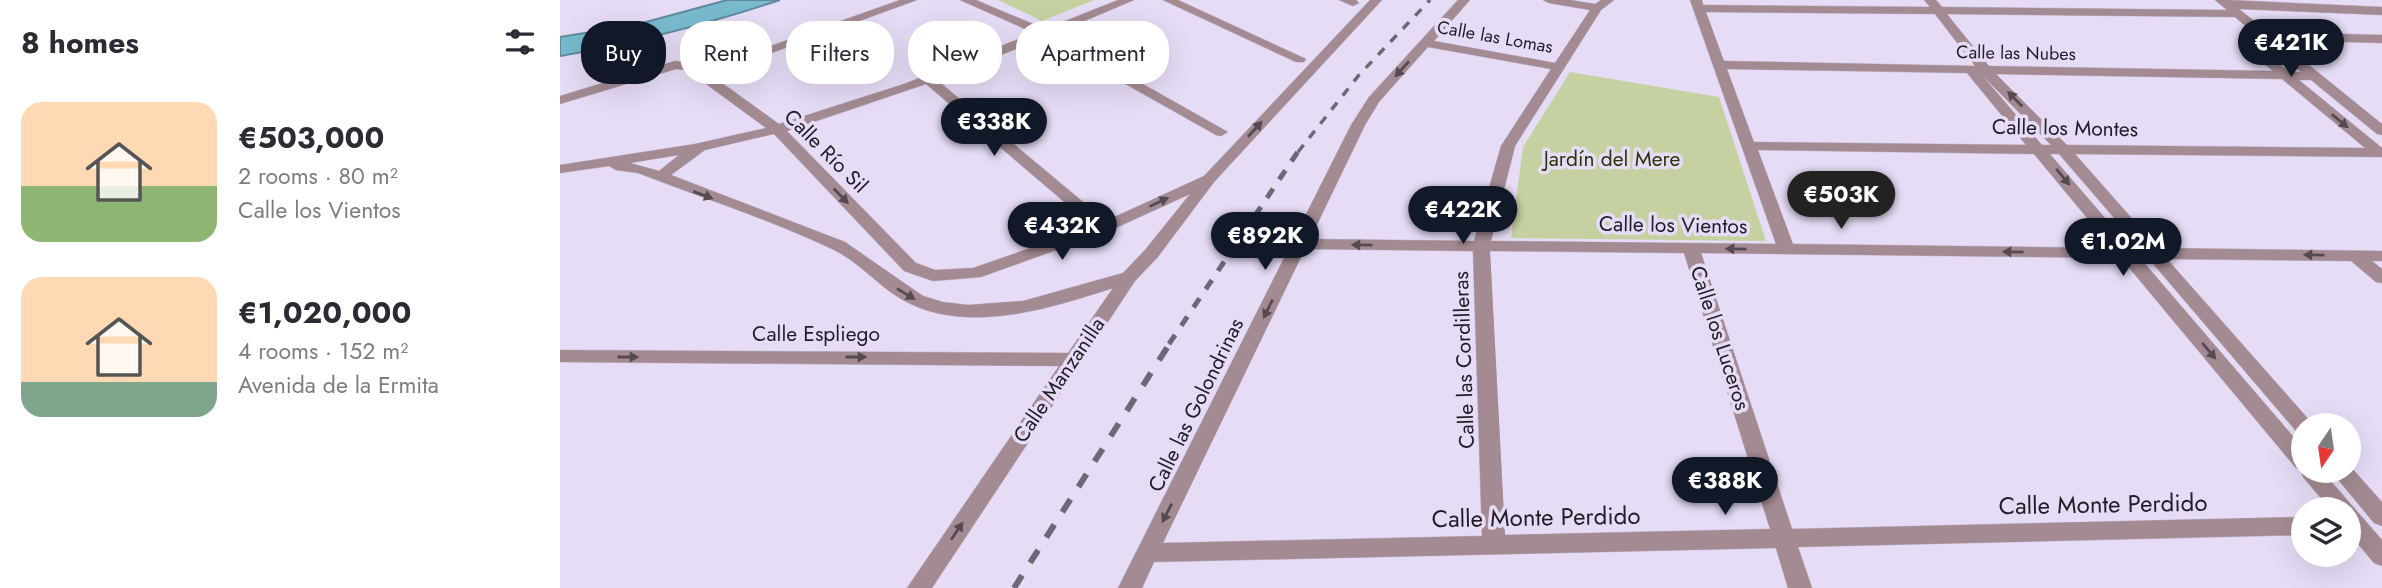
<!DOCTYPE html>
<html lang="en">
<head>
<meta charset="utf-8">
<style>
	:root { --surface:#fff; --page:#f2f2f3; --text:#2b2b33; --muted:#7c7c81; --accent:#111827 }
	body { margin:0; font-family:Jost,sans-serif; background:var(--page); color:var(--text); height:100vh; display:flex; flex-direction:column; font-size:26px; white-space:nowrap }
	* { box-sizing:border-box; margin:0 }
	p { font-size:23px; color:var(--muted) }
	.icon { flex:none; width:38px; height:38px; fill:none; stroke:currentColor; stroke-width:2; stroke-linecap:round; stroke-linejoin:round }
	.map { position:relative; flex:1; overflow:hidden }
	.panel { display:flex; flex-direction:column; background:var(--surface); width:560px }
	.panel>* { flex:none }
	.banner { position:absolute; left:21px; top:21px; width:665px; height:63px; display:flex; gap:14px }
	.needle { width:46px; rotate:193deg }
	.buttons { position:absolute; left:1731px; top:413px; display:grid; gap:14px }
	.buttons a { display:grid; place-items:center; width:70px; height:70px; border-radius:50%; background:var(--surface); box-shadow:0 7px 28px #0002; font-size:35px }
	.price { position:absolute; translate:-50% -60px; padding:0 16px; border-radius:24px; background:var(--accent); color:#fff; font-size:23px; line-height:46px; filter:drop-shadow(0 2px 4px #0008) }
	.price::after { content:''; position:absolute; left:50%; top:42px; width:21px; height:16px; margin-left:-10px; background:inherit; clip-path:polygon(0 0,100% 0,50% 100%) }
	.price.selected { background:#222; color:#fff }
	ul { padding:0; list-style:none }
	li { display:flex; align-items:center; gap:21px; height:175px; padding:0 21px }
	li span { display:grid; place-items:center; flex:none; width:196px; height:140px; border-radius:21px; color:#555 }
	li>.icon { margin-inline-start:auto }
	span .icon { width:84px; height:84px; fill:#fffc; stroke-width:1 }
	li b { font-size:30px }
	h2 { display:flex; justify-content:space-between; align-items:center; height:84px; padding:0 21px; font-size:30px }
	.tag { padding:0 24px; border-radius:28px; background:var(--surface); box-shadow:0 7px 28px #0002; font-size:24px; line-height:63px }
	.tag.selected { background:var(--accent); color:#fff }
	main { display:flex; flex:1; min-height:0 }
	.map>svg:first-child { display:block }
	.green { fill:#c6d1a1 }
	.water { fill:#79bacf; stroke:#5f8b9c; stroke-width:2 }
	.lines { fill:none; stroke-linecap:round; stroke-linejoin:round }
	.minor-casing { stroke:#c3bad1; stroke-width:1 }
	.minor { fill:#a48b93; fill-rule:evenodd }
	.rail-far2 { stroke:#6d6776; stroke-width:3.5; stroke-dasharray:9 9; stroke-linecap:butt }
	.rail-far1 { stroke:#6d6776; stroke-width:5; stroke-dasharray:11 11; stroke-linecap:butt }
	.rail { stroke:#6d6776; stroke-width:6; stroke-dasharray:15 15; stroke-linecap:butt }
	.oneway { fill:#554952 }
	.labels { text-anchor:middle; dominant-baseline:central; stroke-width:7; stroke-linejoin:round; paint-order:stroke }
	.far-street-label { font-size:18px; fill:#211d26; stroke:#e6dcf6 }
	.street-label { font-size:21px; fill:#211d26; stroke:#e6dcf6 }
	.park-label { font-size:21px; fill:#2c330a; stroke:#e6dcf6 }
	.near-street-label { font-size:24px; fill:#211d26; stroke:#e6dcf6 }
</style>
</head>
<body>
<main>
<section class="panel">
<h2>8 homes<svg class="icon" aria-label="filters" viewBox="0 0 24 24"><path d="M4 7h16M4 17h16"/><circle cx="9" cy="7" r="2"/><circle cx="15" cy="17" r="2"/></svg></h2>
<ul>
<li><span style="background:linear-gradient(#ffd9b3 60%,#8fb573 0)"><svg class="icon" aria-label="home" viewBox="0 0 24 24"><path d="M3 11l9-7 9 7M6 9v11h12V9"/></svg></span><div><b>€503,000</b><p>2 rooms · 80 m²</p><p>Calle los Vientos</p></div></li>
<li><span style="background:linear-gradient(#ffd9b3 75%,#7fa58c 0)"><svg class="icon" aria-label="home" viewBox="0 0 24 24"><path d="M3 11l9-7 9 7M6 9v11h12V9"/></svg></span><div><b>€1,020,000</b><p>4 rooms · 152 m²</p><p>Avenida de la Ermita</p></div></li>
</ul>
</section>
<div class="map">
<svg width="1822" height="588" viewBox="0 0 1822 588">
	<rect width="100%" height="100%" fill="#e6dcf6"/>
	<g class="green">
		<polygon points="438,0 534,0 482,21"/>
		<polygon points="1010,72 1159,97 1206,241 951,238 963,147"/>
	</g>
	<path class="water" d="M 167,0 L 220,0 C 147,24 75,43 0,56 L 0,37 L 75,25 Z"/>
	<g class="lines">
		<g class="minor-casing">
			<g id="minor">
				<path d="M 340,0 L 357,0 L 151,75 L 219,124 L 344,84 L 474,33 L 400,0 L 416,0 L 485,29 L 558,0 L 574,0 L 494,34 L 668,132 L 661,136 L 656,135 L 484,38 L 377,80 L 528,206 L 530,209 L 528,212 L 516,212 L 366,84 L 227,131 L 356,263 L 375,270 L 413,268 L 537,225 L 644,176 L 810,0 L 822,0 L 654,182 L 597,258 L 575,281 L 372,588 L 347,588 L 499,366 L 0,362 L 0,350 L 508,353 L 553,288 C 488,309 405,336 341,299 C 316,284 298,261 272,249 C 209,219 142,198 78,173 L 56,170 L 49,166 L 0,173 L 0,165 L 135,144 L 206,128 L 127,70 L 116,69 L 0,104 L 0,96 L 115,61 L 135,63 L 143,70 ZM 214,134 L 344,271 L 373,281 L 421,277 L 549,231 L 630,194 L 585,250 L 563,273 L 463,301 L 408,305 L 383,302 L 363,296 L 285,242 L 111,175 L 145,150 ZM 119,155 L 99,171 L 70,163 Z"/>
				<polygon points="603,0 618,0 746,59 744,62 736,62"/>
				<polygon points="779,0 796,0 799,3 793,6"/>
				<path d="M 898,0 L 910,0 L 874,41 L 995,63 L 1030,10 L 989,3 L 983,0 L 1010,0 L 1035,4 L 1041,0 L 1054,0 L 1041,10 L 955,146 L 931,241 L 1216,244 L 1130,0 L 1142,0 L 1143,5 L 1370,7 L 1364,0 L 1376,0 L 1382,7 L 1667,10 L 1655,0 L 1668,0 L 1822,7 L 1822,15 L 1679,9 L 1708,32 L 1822,35 L 1822,43 L 1718,40 L 1822,124 L 1822,135 L 1817,134 L 1751,80 L 1739,80 L 1822,148 L 1822,157 L 1515,154 L 1598,248 L 1822,251 L 1822,261 L 1812,261 L 1822,269 L 1822,283 L 1816,282 L 1791,261 L 1607,259 L 1750,421 L 1753,425 L 1743,425 L 1743,434 L 1736,431 L 1589,259 L 1580,258 L 1743,448 L 1743,471 L 1762,471 L 1822,540 L 1822,566 L 1814,563 L 1788,532 L 1788,509 L 1770,509 L 1743,477 L 1740,469 L 1736,468 L 1561,258 L 1141,253 L 1232,529 L 1743,517 L 1743,535 L 1238,547 L 1252,588 L 1228,588 L 1216,548 L 594,562 L 582,588 L 558,588 L 791,125 L 809,97 ZM 1146,12 L 1375,14 L 1415,66 L 1164,61 ZM 1387,14 L 1675,17 L 1696,35 L 1685,37 L 1686,49 L 1713,71 L 1429,66 ZM 1703,40 L 1741,72 L 1729,72 L 1696,45 L 1696,42 ZM 868,47 L 991,69 L 941,146 L 914,241 L 750,239 L 805,125 L 819,102 ZM 1167,69 L 1407,73 L 1466,145 L 1194,142 ZM 1421,74 L 1491,145 L 1482,145 ZM 1436,74 L 1722,79 L 1805,148 L 1507,145 ZM 1198,150 L 1474,154 L 1552,248 L 1233,244 ZM 1490,154 L 1499,154 L 1580,248 L 1571,248 ZM 745,249 L 913,251 L 922,536 L 603,543 ZM 930,251 L 1124,253 L 1210,529 L 945,535 Z"/>
				<polygon points="1789,465 1822,502 1822,526 1814,523 1771,471 1788,471"/>
			</g>
		</g>
		<use href="#minor" class="minor"/>
		<polyline class="rail-far2" points="738,152 799,75 870,0"/>
		<polyline class="rail-far1" points="609,344 739,150"/>
		<polyline class="rail" points="454,588 610,343"/>
	</g>
	<defs><path id="oneway-solid" d="M-6-.8H1V-3.2L6.5 0L1 3.2V.8H-6Z" transform="scale(1.75)"/></defs>
	<g class="oneway">
		<use href="#oneway-solid" transform="translate(842 69) rotate(132)"/>
		<use href="#oneway-solid" transform="translate(1455 99) rotate(-134)"/>
		<use href="#oneway-solid" transform="translate(1780 121) rotate(39)"/>
		<use href="#oneway-solid" transform="translate(695 129) rotate(-48)"/>
		<use href="#oneway-solid" transform="translate(1503 177) rotate(50)"/>
		<use href="#oneway-solid" transform="translate(143 195) rotate(20)"/>
		<use href="#oneway-solid" transform="translate(281 196) rotate(46)"/>
		<use href="#oneway-solid" transform="translate(599 202) rotate(-25)"/>
		<use href="#oneway-solid" transform="translate(802 245) rotate(-179)"/>
		<use href="#oneway-solid" transform="translate(1176 249) rotate(-179)"/>
		<use href="#oneway-solid" transform="translate(1453 252) rotate(-179)"/>
		<use href="#oneway-solid" transform="translate(1754 255) rotate(-179)"/>
		<use href="#oneway-solid" transform="translate(346 294) rotate(31)"/>
		<use href="#oneway-solid" transform="translate(708 309) rotate(116)"/>
		<use href="#oneway-solid" transform="translate(1649 351) rotate(50)"/>
		<use href="#oneway-solid" transform="translate(68 357)"/>
		<use href="#oneway-solid" transform="translate(296 357)"/>
		<use href="#oneway-solid" transform="translate(607 513) rotate(117)"/>
		<use href="#oneway-solid" transform="translate(397 531) rotate(-56)"/>
	</g>
	<g class="labels">
		<g class="far-street-label">
			<text transform="translate(935 37) rotate(10)">Calle las Lomas</text>
			<text transform="translate(1456 53) rotate(1)">Calle las Nubes</text>
		</g>
		<g class="street-label">
			<text transform="translate(1505 128) rotate(1)">Calle los Montes</text>
			<text transform="translate(266 151) rotate(45)">Calle Río Sil</text>
			<text transform="translate(1113 225) rotate(1)">Calle los Vientos</text>
			<text x="256" y="334">Calle Espliego</text>
			<text transform="translate(1160 338) rotate(72)">Calle los Luceros</text>
			<text transform="translate(904 360) rotate(-92)">Calle las Cordilleras</text>
			<text transform="translate(499 380) rotate(-56)">Calle Manzanilla</text>
			<text transform="translate(636 405) rotate(-64)">Calle las Golondrinas</text>
		</g>
		<g class="park-label">
			<text x="1052" y="159">Jardín del Mere</text>
		</g>
		<g class="near-street-label">
			<text transform="translate(1543 504) rotate(-1)">Calle Monte Perdido</text>
			<text transform="translate(976 517) rotate(-1)">Calle Monte Perdido</text>
		</g>
	</g>
</svg>
<div class="buttons">
<a><svg class="needle" viewBox="-14 -14 28 28"><path d="M0-13l5 13h-10z" fill="#e53935"/><path d="M0 13l5-13h-10z" fill="#7c7c81"/></svg></a>
<a><svg class="icon" aria-label="layers" viewBox="0 0 24 24"><path d="M12 4l9 5-9 5-9-5zM3 14l9 5 9-5"/></svg></a>
</div>
<b class="price" style="left:1731px;top:79px">€421K</b>
<b class="price" style="left:434px;top:158px">€338K</b>
<b class="price selected" style="left:1281px;top:231px">€503K</b>
<b class="price" style="left:903px;top:246px">€422K</b>
<b class="price" style="left:502px;top:262px">€432K</b>
<b class="price" style="left:705px;top:272px">€892K</b>
<b class="price" style="left:1563px;top:278px">€1.02M</b>
<b class="price" style="left:1165px;top:517px">€388K</b>
<div class="banner">
<a class="tag selected">Buy</a>
<a class="tag">Rent</a>
<a class="tag">Filters</a>
<a class="tag">New</a>
<a class="tag">Apartment</a>
</div>
</div>
</main>
</body>
</html>
